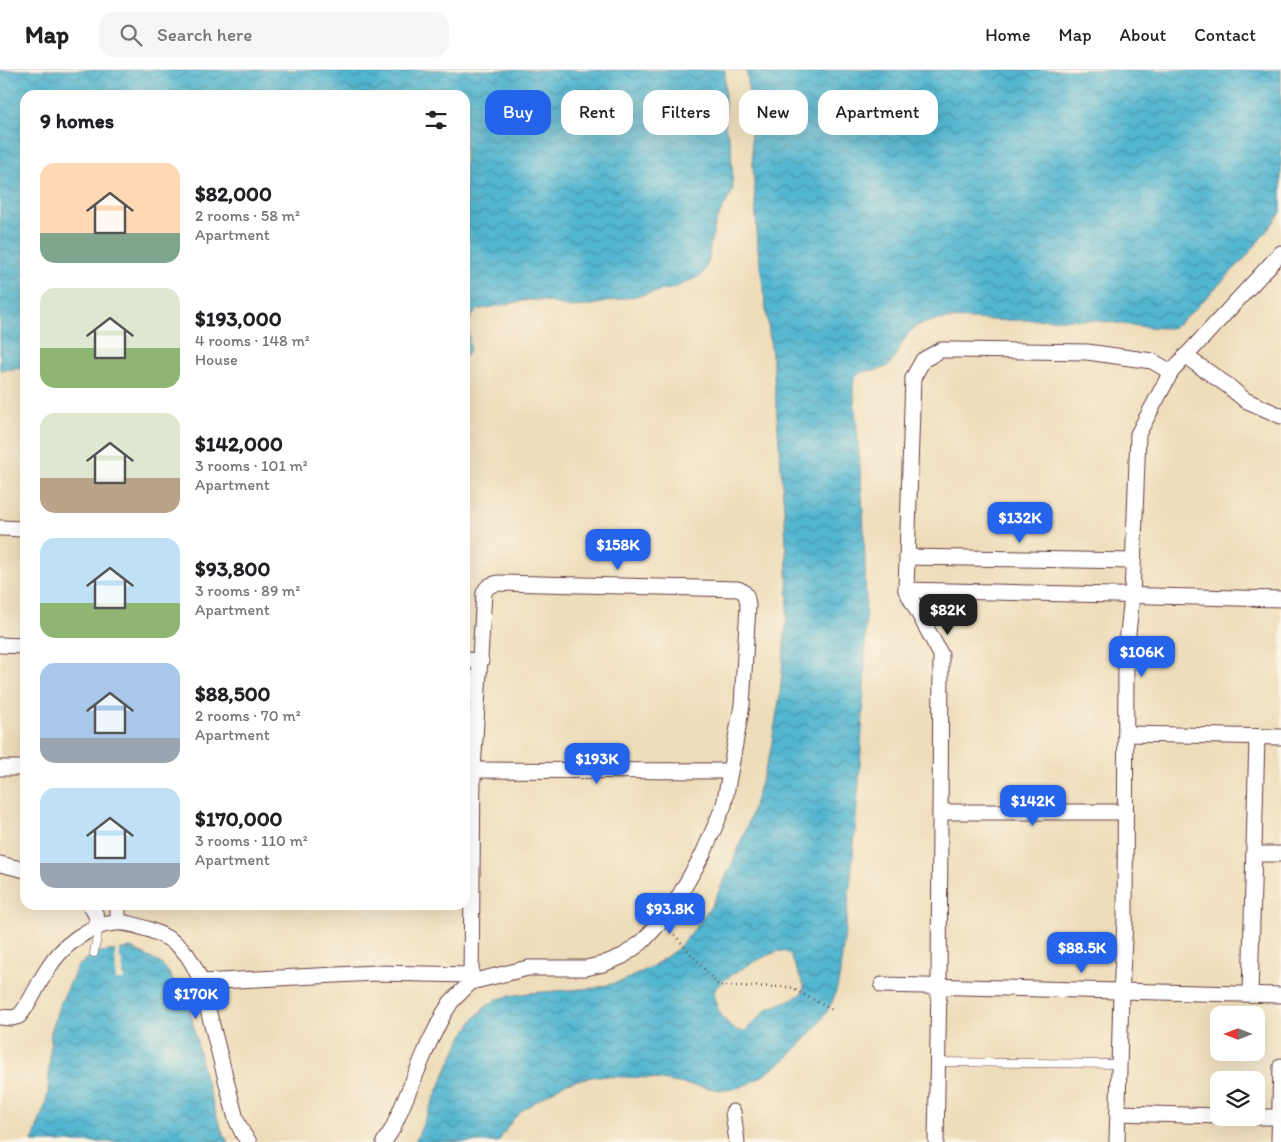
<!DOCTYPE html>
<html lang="en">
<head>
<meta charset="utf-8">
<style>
	:root { --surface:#fff; --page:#f6f6f6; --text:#202124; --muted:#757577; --line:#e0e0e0; --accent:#2563eb }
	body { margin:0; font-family:Itim,sans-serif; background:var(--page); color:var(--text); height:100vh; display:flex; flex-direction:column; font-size:19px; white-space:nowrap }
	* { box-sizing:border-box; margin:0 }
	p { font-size:16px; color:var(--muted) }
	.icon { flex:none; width:28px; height:28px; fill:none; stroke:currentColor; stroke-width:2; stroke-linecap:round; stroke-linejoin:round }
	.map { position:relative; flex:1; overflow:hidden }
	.drawer { position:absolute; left:20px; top:20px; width:450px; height:820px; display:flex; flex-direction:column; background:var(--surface); border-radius:15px; box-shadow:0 5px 20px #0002 }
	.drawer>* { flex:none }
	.top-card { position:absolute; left:485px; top:20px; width:475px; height:45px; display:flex; gap:10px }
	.needle { width:32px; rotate:270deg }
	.fabs { position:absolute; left:1210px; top:936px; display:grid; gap:10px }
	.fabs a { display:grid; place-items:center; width:55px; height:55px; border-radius:10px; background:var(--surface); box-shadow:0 5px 20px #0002; font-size:25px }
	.price { position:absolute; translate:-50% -42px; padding:0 11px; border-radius:10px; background:var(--accent); color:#fff; font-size:16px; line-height:32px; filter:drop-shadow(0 1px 2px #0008) }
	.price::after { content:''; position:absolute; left:50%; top:30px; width:15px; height:11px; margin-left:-8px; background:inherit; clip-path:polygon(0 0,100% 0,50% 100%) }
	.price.active { background:#222; color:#fff }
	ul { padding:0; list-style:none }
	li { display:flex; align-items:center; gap:15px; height:125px; padding:0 20px }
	li span { display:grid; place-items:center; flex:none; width:140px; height:100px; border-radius:15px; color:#555 }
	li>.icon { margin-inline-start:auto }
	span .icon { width:60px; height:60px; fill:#fffc; stroke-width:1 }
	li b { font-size:21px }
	h2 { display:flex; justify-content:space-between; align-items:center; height:60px; padding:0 20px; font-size:21px }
	.chip { padding:0 18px; border-radius:15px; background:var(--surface); box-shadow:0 5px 20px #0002; font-size:18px; line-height:45px }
	.chip.active { background:var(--accent); color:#fff }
	header { display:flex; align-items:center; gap:30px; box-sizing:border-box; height:70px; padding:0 25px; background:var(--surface); border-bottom:1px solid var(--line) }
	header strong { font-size:24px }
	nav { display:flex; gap:28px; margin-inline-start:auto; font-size:18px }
	.search { width:350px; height:45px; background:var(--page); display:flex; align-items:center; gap:12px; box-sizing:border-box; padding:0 18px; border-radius:15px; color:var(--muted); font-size:19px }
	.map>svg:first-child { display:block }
	.water { fill:url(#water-waves); stroke:#4e6a7e; fill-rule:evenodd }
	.pier { fill:#eeddba }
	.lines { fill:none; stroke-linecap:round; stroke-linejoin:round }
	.service-casing { stroke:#633c40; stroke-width:9 }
	.minor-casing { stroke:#633c40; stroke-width:17 }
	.path { stroke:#633c40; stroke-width:2.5; stroke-dasharray:1 4; stroke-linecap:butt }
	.service { stroke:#fff; stroke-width:8 }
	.minor { stroke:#fff; stroke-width:15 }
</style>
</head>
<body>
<header>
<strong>Map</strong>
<div class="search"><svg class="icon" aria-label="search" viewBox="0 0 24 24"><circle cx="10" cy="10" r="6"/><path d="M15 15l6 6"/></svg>Search here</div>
<nav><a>Home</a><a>Map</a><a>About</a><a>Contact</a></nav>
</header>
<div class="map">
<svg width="1281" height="1072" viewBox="0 0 1281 1072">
	<defs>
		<pattern id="water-waves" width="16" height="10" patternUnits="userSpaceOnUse" patternTransform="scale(1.25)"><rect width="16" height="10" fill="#52b6d0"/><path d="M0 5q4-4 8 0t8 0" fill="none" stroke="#4693a9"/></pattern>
	</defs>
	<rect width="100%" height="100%" fill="#fcf5e5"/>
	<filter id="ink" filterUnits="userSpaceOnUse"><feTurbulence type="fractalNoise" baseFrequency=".02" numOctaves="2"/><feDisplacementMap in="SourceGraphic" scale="10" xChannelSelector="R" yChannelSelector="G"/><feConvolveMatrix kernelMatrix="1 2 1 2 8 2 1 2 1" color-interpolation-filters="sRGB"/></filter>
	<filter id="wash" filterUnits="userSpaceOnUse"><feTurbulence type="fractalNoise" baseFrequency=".0096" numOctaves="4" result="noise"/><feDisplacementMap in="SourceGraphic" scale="20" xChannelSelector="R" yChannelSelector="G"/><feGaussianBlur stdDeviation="1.12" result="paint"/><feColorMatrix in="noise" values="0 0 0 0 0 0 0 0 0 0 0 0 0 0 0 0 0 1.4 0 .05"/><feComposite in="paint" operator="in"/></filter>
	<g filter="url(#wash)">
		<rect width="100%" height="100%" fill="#eeddba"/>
		<g class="water">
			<polygon points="0,0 725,0 725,56 731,75 733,120 716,151 710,175 709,191 702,205 674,218 587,236 571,237 540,230 528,230 477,240 471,247 468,254 470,279 465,287 465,25 25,25 25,298 0,300"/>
			<path d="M 747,0 L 1281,0 L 1281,143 L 1245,188 L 1190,244 L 1173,258 C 1144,259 1114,251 1085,250 C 1054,248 1022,251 990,250 C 968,249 943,246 922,254 C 901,261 899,289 886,297 C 872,305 857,294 853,315 C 858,373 864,433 865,492 C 868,594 861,695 852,796 C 849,823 847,850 843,877 C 841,895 840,913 833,930 C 819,963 758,1023 720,1020 L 649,1008 L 597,1006 L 582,1009 L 564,1014 L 524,1039 L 513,1049 L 498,1072 L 415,1072 L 460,970 L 474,949 L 484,938 L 497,929 L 510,926 L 529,923 L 594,918 L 623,911 L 653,896 L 677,879 L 688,867 L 712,835 L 732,794 L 750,748 L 770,683 L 780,625 L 788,529 L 785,451 L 773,293 L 758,179 ZM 780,881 L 786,882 L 790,885 L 804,916 L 803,922 L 795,928 L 767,939 L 745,961 C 731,966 710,933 715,920 C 719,909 768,883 780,881 Z"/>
			<polygon points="131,878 160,893 167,900 185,929 190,940 203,1000 216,1044 223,1064 228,1072 32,1072 45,1036 48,1022 51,962 59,936 73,907 76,898 94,883"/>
		</g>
		<polygon class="pier" points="115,879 119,879 120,890 122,890 124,910 116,910"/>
	</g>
	<g filter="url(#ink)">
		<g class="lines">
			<g class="service-casing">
				<g id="service">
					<polyline points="94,883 99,856"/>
					<polyline points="937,992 1119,994"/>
				</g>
			</g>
			<g class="minor-casing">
				<g id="minor">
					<polyline points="1185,286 1227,315 1245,330 1281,346"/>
					<polyline points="0,458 25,459"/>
					<polyline points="907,487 1132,491"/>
					<polyline points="906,520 1281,529"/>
					<polyline points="0,575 25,576"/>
					<polyline points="465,590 481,591"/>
					<polyline points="1127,664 1281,667"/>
					<polyline points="0,698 25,698"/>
					<polyline points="465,700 730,701"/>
					<polyline points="940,742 1126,742"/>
					<polyline points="1254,784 1281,784"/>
					<polyline points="0,794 25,800"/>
					<polyline points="90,835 96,845 99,856"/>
					<polyline points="118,835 118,852"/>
					<polyline points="201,912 375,903 471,905"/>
					<polyline points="882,915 1281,925"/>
					<polyline points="1250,924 1257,667"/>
					<path d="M 0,947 L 12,948 L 19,946 C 31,933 37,915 47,900 C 61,877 88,854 117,853 C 128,852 139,856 150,860 C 179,871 190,883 201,912 L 236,1049 L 243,1064 L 249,1072"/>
					<polyline points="733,1042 737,1072"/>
					<polyline points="1118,1043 1219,1046"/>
					<polyline points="1256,1047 1279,1047"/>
					<path d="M 384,1072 L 393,1058 L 429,973 L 443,945 L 451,932 L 471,912 L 528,898 L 586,898 L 603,894 L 623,886 L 642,872 L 670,842 L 703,784 L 724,735 L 742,635 L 748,536 C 747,528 747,522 738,519 L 498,513 C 490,515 487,516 484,523 L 473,700 L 471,912"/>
					<polyline points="936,1072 939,916 941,585 906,520 913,308 923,290 941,280 957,280 1087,282 1152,291 1171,302"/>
					<polyline points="1117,1072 1121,923 1125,851 1126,582 1132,526 1138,364 1171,302 1281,183"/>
					<polyline points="1279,1072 1281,996"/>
				</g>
			</g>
			<polyline class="path" points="671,861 719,916 790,917 834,941"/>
			<use href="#service" class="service"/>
			<use href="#minor" class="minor"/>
		</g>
	</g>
</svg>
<div class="fabs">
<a><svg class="needle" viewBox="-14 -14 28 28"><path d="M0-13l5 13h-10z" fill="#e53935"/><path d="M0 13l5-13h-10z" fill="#757577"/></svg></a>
<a><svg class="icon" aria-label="layers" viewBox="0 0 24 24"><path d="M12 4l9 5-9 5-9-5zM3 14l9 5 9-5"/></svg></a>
</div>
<b class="price" style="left:1020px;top:474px">$132K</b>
<b class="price" style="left:618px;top:501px">$158K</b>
<b class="price active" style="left:948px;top:566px">$82K</b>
<b class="price" style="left:1142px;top:608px">$106K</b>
<b class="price" style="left:597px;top:715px">$193K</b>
<b class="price" style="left:1033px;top:757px">$142K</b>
<b class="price" style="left:670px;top:865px">$93.8K</b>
<b class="price" style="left:1082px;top:904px">$88.5K</b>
<b class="price" style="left:196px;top:950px">$170K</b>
<div class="top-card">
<a class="chip active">Buy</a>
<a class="chip">Rent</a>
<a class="chip">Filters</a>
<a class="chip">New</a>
<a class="chip">Apartment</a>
</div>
<section class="drawer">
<h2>9 homes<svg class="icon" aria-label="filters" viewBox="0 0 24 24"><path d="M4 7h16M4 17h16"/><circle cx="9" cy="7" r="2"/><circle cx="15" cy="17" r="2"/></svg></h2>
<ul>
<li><span style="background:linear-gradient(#ffd9b3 70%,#7fa58c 0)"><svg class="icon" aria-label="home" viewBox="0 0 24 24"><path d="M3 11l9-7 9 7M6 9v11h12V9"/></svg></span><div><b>$82,000</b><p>2 rooms · 58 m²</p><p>Apartment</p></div></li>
<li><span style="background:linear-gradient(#dfe7d0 60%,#8fb573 0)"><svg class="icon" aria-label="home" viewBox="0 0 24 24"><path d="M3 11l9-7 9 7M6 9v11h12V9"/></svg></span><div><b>$193,000</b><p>4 rooms · 148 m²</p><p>House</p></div></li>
<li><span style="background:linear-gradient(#dfe7d0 65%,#b9a48a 0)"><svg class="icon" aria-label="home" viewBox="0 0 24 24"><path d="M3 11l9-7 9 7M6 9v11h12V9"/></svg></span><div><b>$142,000</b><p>3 rooms · 101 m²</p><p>Apartment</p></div></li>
<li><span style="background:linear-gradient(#bfe0f5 65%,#8fb573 0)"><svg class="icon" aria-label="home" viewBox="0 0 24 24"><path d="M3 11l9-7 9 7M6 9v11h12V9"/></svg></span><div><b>$93,800</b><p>3 rooms · 89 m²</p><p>Apartment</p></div></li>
<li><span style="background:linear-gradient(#a9c7e8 75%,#9aa5b1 0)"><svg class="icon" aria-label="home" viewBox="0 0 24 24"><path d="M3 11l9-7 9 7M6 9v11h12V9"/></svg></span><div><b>$88,500</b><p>2 rooms · 70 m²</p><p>Apartment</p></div></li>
<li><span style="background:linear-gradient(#bfe0f5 75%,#9aa5b1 0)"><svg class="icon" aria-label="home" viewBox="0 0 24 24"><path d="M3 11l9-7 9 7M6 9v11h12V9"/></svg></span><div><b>$170,000</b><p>3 rooms · 110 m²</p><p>Apartment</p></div></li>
</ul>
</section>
</div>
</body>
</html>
